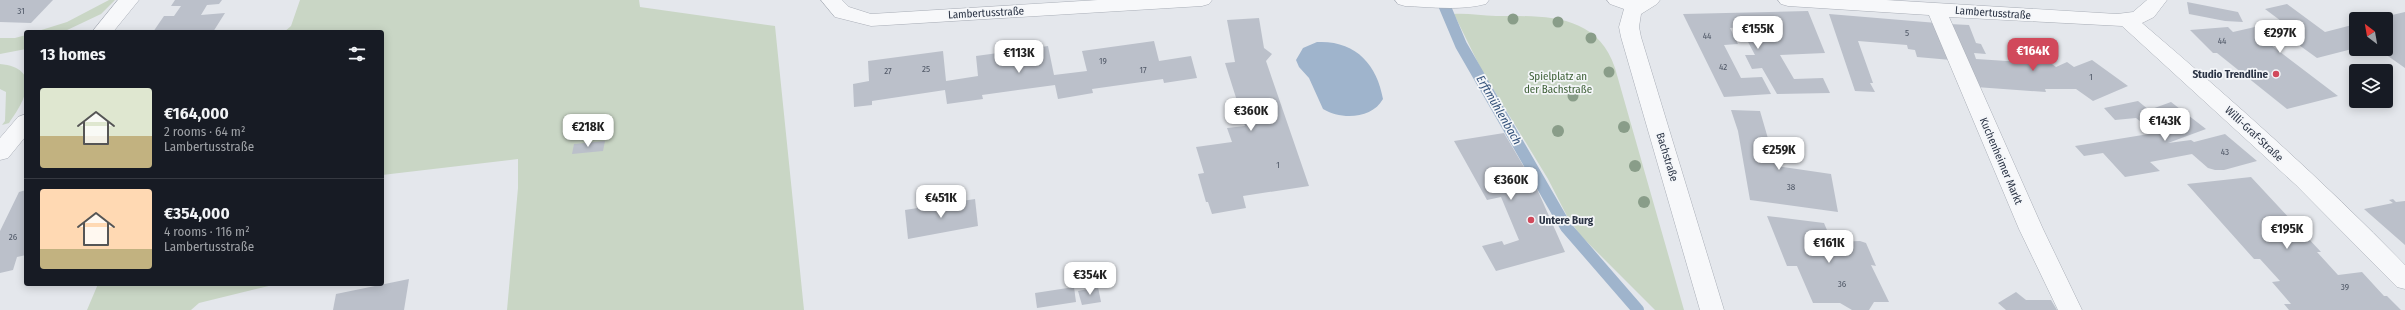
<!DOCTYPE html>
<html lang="en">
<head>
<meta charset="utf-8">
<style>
	:root { --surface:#171b24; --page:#242831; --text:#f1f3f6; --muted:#9ea1a6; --line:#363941; --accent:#d1495b }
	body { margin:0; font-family:"Fira Sans Condensed",sans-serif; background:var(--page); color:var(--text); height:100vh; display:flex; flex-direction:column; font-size:15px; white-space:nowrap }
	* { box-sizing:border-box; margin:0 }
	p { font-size:13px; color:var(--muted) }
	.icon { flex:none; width:22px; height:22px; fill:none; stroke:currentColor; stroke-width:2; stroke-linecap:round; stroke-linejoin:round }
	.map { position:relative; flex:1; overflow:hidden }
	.side { position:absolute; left:24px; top:30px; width:360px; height:256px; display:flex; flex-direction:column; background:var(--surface); border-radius:4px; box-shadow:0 2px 10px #0003 }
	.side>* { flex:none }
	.needle { width:26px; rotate:329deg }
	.tools { position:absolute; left:2349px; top:12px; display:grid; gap:8px }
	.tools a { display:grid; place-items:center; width:44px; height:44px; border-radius:4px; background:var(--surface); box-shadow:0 2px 10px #0003; font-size:20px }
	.price { position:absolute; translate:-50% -34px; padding:0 9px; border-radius:8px; background:#fff; color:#222; font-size:13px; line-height:26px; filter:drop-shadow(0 1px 2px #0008) }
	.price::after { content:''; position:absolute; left:50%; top:24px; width:12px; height:9px; margin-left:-6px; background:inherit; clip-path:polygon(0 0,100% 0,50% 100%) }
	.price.current { background:var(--accent); color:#fff }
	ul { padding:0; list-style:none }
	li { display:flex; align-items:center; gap:12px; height:100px; padding:0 16px }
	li+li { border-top:1px solid var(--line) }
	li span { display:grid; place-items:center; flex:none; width:112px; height:80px; border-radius:4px; color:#555 }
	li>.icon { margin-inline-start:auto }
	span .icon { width:48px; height:48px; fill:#fffc; stroke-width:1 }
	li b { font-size:17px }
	h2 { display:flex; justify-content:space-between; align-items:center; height:48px; padding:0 16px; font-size:17px }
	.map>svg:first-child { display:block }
	.green { fill:#c9d6c5 }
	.water { fill:#9fb4cc }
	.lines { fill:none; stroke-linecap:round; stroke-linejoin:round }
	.stream { stroke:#9fb4cc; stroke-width:12 }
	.building { fill:#bbc0ca }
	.minor-casing { stroke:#a9aeb7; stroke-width:1 }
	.minor { fill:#f7f8fa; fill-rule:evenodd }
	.tree { fill:#899d89 }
	.poi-dot { fill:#d1495b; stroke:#f4f6f9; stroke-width:1.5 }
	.labels { text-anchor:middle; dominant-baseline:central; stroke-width:3.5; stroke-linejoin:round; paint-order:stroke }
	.number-label { font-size:9px; fill:#4f5766 }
	.street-label { font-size:11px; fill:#2b3445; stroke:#f4f6f9 }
	.poi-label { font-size:11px; font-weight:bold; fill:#2b3445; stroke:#f4f6f9; text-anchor:end }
	.park-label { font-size:11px; fill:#3f6138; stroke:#f4f6f9 }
	.water-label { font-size:12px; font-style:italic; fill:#34527a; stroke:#f4f6f9 }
</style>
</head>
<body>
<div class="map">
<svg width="2405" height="310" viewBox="0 0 2405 310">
	<rect width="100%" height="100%" fill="#e4e7ec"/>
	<g class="green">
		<polygon points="109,0 115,0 101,14 63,32 35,32 67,22"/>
		<polygon points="300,0 639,0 640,7 775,26 804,310 507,310 518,188 518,159 382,175 382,32 284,32 291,26"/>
		<path d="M 1454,14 C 1467,13 1482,16 1496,16 C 1544,16 1597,13 1615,68 L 1684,310 L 1655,310 L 1580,235 L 1567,216 L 1548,179 L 1481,69 Z"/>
		<polygon points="26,35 26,49 0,54 0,38 15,38"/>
		<path d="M 0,64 C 42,68 26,100 9,123 L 2,125 L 5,121 L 6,92 L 0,89 Z"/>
		<polygon points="98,284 277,284 199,303 191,310 87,310"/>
	</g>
	<path class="water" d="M 1317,42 C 1355,40 1377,64 1383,99 C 1372,119 1341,120 1323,109 L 1309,78 L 1299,67 L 1296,60 L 1303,48 Z"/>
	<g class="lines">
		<polyline class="stream" points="1442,0 1461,45 1566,227 1638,310"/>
	</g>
	<g class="building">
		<polygon points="0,0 53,0 31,23 0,22"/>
		<polygon points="175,0 222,0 219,4 207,5 201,15 225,13 213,32 153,32 164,16 174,16 181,6 171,6"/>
		<polygon points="2187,2 2238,12 2243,22 2225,21 2189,14"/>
		<polygon points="2287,4 2325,32 2356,24 2356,48 2317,58 2292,40 2271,45 2338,96 2287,109 2217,53 2213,53 2190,30 2228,27 2233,32 2281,21 2265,9"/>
		<polygon points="1808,11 1825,53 1780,55 1794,79 1823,78 1830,93 1777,94 1762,68 1752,69 1745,55 1755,55 1740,27 1730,28 1738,44 1724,45 1741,78 1762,77 1771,94 1724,97 1683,14"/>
		<polygon points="2405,12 2405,68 2378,49 2386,49 2386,19 2379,18"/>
		<polygon points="1829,14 1937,23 1951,60 1917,57 1915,50 1908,49 1907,45 1858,41 1873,83 1870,83 1875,92 1855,91"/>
		<polygon points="1259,18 1264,48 1272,54 1266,61 1309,186 1243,196 1246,208 1212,214 1208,202 1206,202 1198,174 1204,173 1196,147 1232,142 1227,128 1245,126 1225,63 1235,62 1227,20"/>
		<polygon points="1949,24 1969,25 1976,43 1981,44 1986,54 1974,53 1976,59 2052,64 2056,67 2067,62 2074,67 2092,60 2128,86 2093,101 2076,89 2045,89 2046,92 1976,87"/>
		<polygon points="1154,41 1159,61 1191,56 1197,78 1164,83 1163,79 1092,89 1093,93 1058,99 1055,85 982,95 983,99 947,104 945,90 872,101 872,105 854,107 853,84 869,81 868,61 943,51 946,81 978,76 976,56 1048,46 1054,75 1087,71 1082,51"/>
		<polygon points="2138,101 2149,110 2171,102 2206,129 2168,143 2191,140 2194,142 2225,134 2257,161 2224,170 2215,170 2208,168 2192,154 2150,162 2160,171 2125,177 2103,153 2084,156 2075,146 2155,133 2136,118 2115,120 2104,108"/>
		<polygon points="1731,110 1760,111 1776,166 1831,174 1838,212 1750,200 1738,131"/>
		<polygon points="1504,133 1537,189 1565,252 1496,271 1482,246 1502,241 1504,245 1519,240 1501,197 1487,200 1454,141"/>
		<polygon points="605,141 603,151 572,154 574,144"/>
		<polygon points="2251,177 2321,252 2317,252 2338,275 2362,272 2384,296 2387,296 2401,310 2289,310 2284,304 2291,304 2272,282 2280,281 2260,259 2254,259 2187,184"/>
		<polygon points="26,190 26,255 17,257 13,270 0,273 0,231 19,192"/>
		<polygon points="975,199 978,226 908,239 905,210"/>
		<polygon points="2393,199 2396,202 2405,201 2405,245 2364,209 2393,203 2389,200"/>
		<polygon points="1767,216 1824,223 1832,242 1860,241 1866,243 1876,266 1871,265 1889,302 1874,302 1869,310 1852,310 1840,303 1813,303 1797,266 1787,266"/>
		<polygon points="409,279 404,310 333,310 336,294"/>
		<polygon points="1074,287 1076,302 1037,308 1035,293"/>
		<polygon points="1098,287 1101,302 1082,305 1078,291"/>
		<polygon points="2016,292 2026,300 2051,300 2057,310 2006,310 1998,303"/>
	</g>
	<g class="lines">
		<g class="minor-casing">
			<g id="minor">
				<polygon points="118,0 139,0 113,32 92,32"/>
				<polygon points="821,0 842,0 849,7 871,14 1098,0 1212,0 1209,4 1202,6 871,26 835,17"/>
				<path d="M 1395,0 L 1489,0 L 1486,4 C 1460,11 1431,7 1405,6 L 1398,4 Z"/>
				<polygon points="1607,0 1660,0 1657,4 1641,14 1639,27 1641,37 1724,310 1700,310 1621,37 1619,27 1624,9 1610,4"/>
				<path d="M 1778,0 L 1886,0 L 2117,14 L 2133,12 L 2147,0 L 2167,0 L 2154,17 L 2142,23 C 2232,100 2322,179 2405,265 L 2405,289 L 2397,287 L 2296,185 L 2122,26 L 1949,17 L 2043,229 L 2082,310 L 2058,310 L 2019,229 L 1929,15 L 1788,6 L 1781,4 Z"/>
				<polygon points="26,114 26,136 8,158 0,160 0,138 18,117"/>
			</g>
		</g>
		<use href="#minor" class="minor"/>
	</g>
	<g class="tree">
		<circle cx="1513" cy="19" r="5.5"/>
		<circle cx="1558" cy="22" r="5.5"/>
		<circle cx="1591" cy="38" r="5.5"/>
		<circle cx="1609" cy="72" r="5.5"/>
		<circle cx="1573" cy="96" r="5.5"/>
		<circle cx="1624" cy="127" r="6"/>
		<circle cx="1558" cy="131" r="6"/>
		<circle cx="1635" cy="166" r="6"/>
		<circle cx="1644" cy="202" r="6"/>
	</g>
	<g class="poi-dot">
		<circle cx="2276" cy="74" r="4"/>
		<circle cx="1531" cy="220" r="4"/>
	</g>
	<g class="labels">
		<g class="number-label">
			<text x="21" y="11">31</text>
			<text x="1907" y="33">5</text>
			<text x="1707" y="36">44</text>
			<text x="2222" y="41">44</text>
			<text x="1103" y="61">19</text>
			<text x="1723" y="67">42</text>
			<text x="926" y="69">25</text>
			<text x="1143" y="70">17</text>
			<text x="888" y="71">27</text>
			<text x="2091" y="77">1</text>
			<text x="2225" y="152">43</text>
			<text x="1278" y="165">1</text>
			<text x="1791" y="187">38</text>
			<text x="13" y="237">26</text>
			<text x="1842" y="284">36</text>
			<text x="2345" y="287">39</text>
		</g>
		<g class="street-label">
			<text transform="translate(986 13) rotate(-3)">Lambertusstraße</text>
			<text transform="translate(1993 13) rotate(4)">Lambertusstraße</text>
			<text transform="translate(2254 134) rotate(43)">Willi-Graf-Straße</text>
			<text transform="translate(1667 157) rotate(73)">Bachstraße</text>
			<text transform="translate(2001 161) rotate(67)">Kuchenheimer Markt</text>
		</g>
		<g class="poi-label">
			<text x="2268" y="74">Studio Trendline</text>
			<text x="1539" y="220" text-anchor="start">Untere Burg</text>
		</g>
		<g class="park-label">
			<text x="1558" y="76">Spielplatz an<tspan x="1558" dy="13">der Bachstraße</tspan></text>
		</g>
		<g class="water-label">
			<text transform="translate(1499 110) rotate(60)">Erftmühlenbach</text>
		</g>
	</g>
</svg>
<div class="tools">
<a><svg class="needle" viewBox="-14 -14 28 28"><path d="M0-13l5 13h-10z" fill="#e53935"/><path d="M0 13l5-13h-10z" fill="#9ea1a6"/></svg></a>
<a><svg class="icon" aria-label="layers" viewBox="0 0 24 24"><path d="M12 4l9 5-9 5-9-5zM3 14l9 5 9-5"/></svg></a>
</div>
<b class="price" style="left:1758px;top:50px">€155K</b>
<b class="price" style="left:2280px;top:54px">€297K</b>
<b class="price current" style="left:2033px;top:72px">€164K</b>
<b class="price" style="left:1019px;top:74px">€113K</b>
<b class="price" style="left:1251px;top:132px">€360K</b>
<b class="price" style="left:2165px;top:142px">€143K</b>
<b class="price" style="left:588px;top:148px">€218K</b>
<b class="price" style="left:1779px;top:171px">€259K</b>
<b class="price" style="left:1511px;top:201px">€360K</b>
<b class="price" style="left:941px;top:219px">€451K</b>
<b class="price" style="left:2287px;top:250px">€195K</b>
<b class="price" style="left:1829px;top:264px">€161K</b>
<b class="price" style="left:1090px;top:296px">€354K</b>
<section class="side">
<h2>13 homes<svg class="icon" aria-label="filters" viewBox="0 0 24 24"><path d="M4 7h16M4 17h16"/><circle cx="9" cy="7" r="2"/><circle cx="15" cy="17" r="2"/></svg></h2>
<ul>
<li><span style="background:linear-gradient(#dfe7d0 60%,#c2b280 0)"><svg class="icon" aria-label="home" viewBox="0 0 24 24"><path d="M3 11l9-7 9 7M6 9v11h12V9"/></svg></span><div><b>€164,000</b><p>2 rooms · 64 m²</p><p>Lambertusstraße</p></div></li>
<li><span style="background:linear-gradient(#ffd9b3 75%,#c2b280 0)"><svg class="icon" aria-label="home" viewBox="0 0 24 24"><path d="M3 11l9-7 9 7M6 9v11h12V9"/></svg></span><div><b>€354,000</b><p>4 rooms · 116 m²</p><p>Lambertusstraße</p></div></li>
</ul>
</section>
</div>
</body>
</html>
